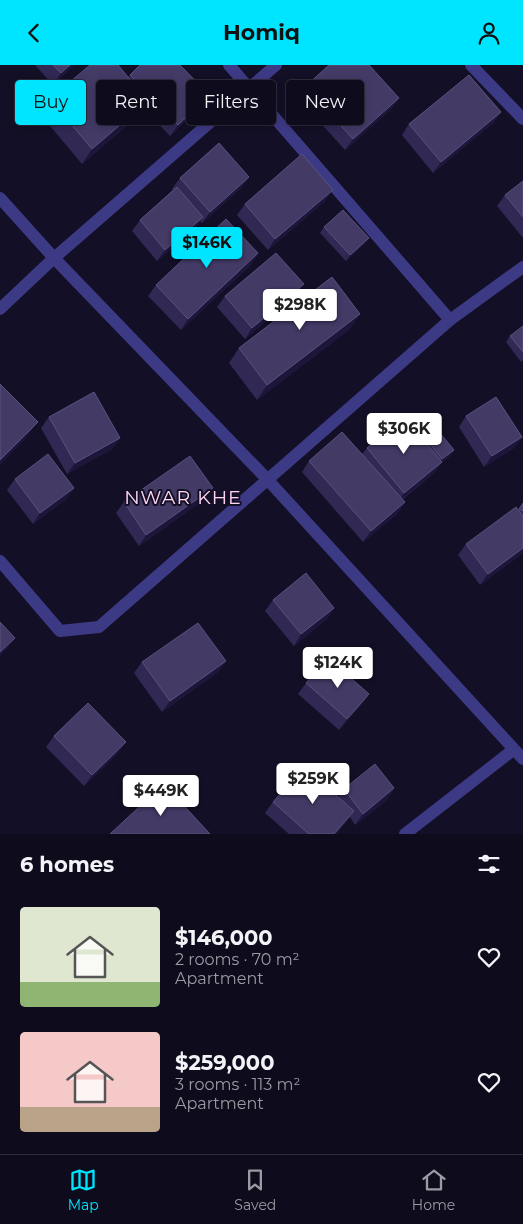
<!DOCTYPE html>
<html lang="en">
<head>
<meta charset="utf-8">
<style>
	:root { --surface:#0e0b1c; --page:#171425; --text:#f1f3f6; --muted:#9b9ba3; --line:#2e2b3b; --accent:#00e5ff }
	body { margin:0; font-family:Montserrat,sans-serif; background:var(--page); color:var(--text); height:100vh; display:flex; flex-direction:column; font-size:19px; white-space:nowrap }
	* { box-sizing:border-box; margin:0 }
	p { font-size:16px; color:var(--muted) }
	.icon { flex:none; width:28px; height:28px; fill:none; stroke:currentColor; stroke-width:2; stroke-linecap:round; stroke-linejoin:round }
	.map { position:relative; height:769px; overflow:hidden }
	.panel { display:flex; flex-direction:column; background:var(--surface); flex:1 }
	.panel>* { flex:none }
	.banner { position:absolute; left:15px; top:15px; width:494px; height:45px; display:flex; gap:10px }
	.price { position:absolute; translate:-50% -42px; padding:0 11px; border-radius:5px; background:#fff; color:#222; font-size:16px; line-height:32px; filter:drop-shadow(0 1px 2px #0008) }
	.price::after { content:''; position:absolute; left:50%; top:30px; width:15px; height:11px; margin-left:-8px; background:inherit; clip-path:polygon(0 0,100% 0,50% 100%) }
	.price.active { background:var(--accent); color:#111 }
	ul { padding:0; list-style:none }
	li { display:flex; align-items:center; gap:15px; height:125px; padding:0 20px }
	li span { display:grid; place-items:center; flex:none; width:140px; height:100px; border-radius:5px; color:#555 }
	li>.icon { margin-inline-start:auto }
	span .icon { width:60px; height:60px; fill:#fffc; stroke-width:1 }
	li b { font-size:21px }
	h2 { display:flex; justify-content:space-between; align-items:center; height:60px; padding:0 20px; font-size:21px }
	.tag { padding:0 18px; border-radius:5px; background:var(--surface); box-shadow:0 2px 8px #0003,0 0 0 1px var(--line); font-size:18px; line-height:45px }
	.tag.active { background:var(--accent); color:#111 }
	header { display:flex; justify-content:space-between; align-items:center; height:65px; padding:0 20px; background:var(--accent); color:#111; font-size:22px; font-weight:700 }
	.menu { display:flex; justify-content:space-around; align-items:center; height:70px; border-top:1px solid var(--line); background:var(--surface); font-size:14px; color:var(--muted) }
	.menu a { display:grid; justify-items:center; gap:2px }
	.menu .active { color:var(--accent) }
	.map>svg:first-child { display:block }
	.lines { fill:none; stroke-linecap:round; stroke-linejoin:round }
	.minor { stroke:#3d3a85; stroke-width:12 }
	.wall { fill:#312854 }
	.shaded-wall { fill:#1d163a }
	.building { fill:#433a66; stroke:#5a527e }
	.labels { text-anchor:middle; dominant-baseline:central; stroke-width:4; stroke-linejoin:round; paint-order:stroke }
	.quarter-label { font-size:19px; letter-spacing:1px; fill:#ffd6f0; stroke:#130f26 }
</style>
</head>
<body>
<header><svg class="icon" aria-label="back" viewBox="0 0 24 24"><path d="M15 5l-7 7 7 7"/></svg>Homiq<svg class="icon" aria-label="person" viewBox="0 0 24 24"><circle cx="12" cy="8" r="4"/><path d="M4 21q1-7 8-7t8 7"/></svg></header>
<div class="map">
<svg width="523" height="769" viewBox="0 0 523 769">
	<rect width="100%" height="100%" fill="#130f26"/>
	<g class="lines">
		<g class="minor">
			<polyline points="229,0 450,255"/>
			<polyline points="471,0 523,54"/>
			<polyline points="0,133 54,193 267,414 523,694"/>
			<polyline points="0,244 54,193 276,0"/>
			<polyline points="0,496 60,566 99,562 450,255 523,202"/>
			<polyline points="405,769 513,685"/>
		</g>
	</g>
	<g class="wall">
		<polygon points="35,0 74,0 53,20"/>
		<polygon points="130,10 201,41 170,71 143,43 138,51 82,99 40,49 50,34 128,12"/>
		<polygon points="305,22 399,33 391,44 345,85 298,33"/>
		<polygon points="501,47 493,58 433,108 402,70 409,59"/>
		<polygon points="249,112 241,123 202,158 200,156 195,163 157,196 132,166 140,155 173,125 172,124 180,113"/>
		<polygon points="523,116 523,173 497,141 505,130"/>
		<polygon points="325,136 268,185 237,150 245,139"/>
		<polygon points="324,162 364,179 346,196 320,168"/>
		<polygon points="258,188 251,200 181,265 148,231 156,220"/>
		<polygon points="296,230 245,274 217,242 225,231"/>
		<polygon points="523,261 523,295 521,297 506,277 510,271"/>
		<polygon points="350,264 257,335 229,298 239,283"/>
		<polygon points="466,351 522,372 514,383 484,402 459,362"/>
		<polygon points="49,352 120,373 112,384 67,409 41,363"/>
		<polygon points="419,365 454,385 450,391 442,397 434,408 402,435 405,437 397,449 363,477 302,407 309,396 362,389 367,383 417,368"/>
		<polygon points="15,414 74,423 66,434 33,459 7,425"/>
		<polygon points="213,423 205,434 139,481 116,448 124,437"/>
		<polygon points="523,438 523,488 480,520 458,490 466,479 518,445"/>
		<polygon points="273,535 334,543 327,554 294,581 265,546"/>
		<polygon points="226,596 218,607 162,647 134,608 142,597"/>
		<polygon points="306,618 369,629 361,640 339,665 298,629"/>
		<polygon points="54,671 118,688 84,721 46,682"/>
		<polygon points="394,723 387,735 355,760 350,752 336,769 289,769 265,748 273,737 338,732 344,724"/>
	</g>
	<g class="shaded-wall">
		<polygon points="70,0 74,0 53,20 61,8"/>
		<polygon points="209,30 201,41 170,71 178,60"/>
		<polygon points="399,33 391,44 345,85 353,74"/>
		<polygon points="148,36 138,51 82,99 92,84"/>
		<polygon points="501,47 493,58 433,108 441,97"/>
		<polygon points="249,112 241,123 202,158 210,147"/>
		<polygon points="333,125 325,136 268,185 275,174"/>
		<polygon points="203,152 195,163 157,196 165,185"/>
		<polygon points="369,173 364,179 346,196 350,190"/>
		<polygon points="258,188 251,200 181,265 188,254"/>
		<polygon points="304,219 296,230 245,274 252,263"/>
		<polygon points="360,249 350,264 257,335 267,320"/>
		<polygon points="38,357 27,372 0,400 0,395"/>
		<polygon points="522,372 514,383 484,402 492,391"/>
		<polygon points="120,373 112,384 67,409 75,398"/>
		<polygon points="454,385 450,391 438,400 442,394"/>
		<polygon points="442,397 434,408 396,439 404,428"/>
		<polygon points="74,423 66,434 33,459 40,448"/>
		<polygon points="213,423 205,434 139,481 146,470"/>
		<polygon points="405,437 397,449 363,477 371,466"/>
		<polygon points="523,483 523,488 480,520 488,509"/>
		<polygon points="334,543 327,554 294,581 301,569"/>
		<polygon points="15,573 7,584 0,591 0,587"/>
		<polygon points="226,596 218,607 162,647 170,636"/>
		<polygon points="369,629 361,640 339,665 347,654"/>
		<polygon points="126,677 118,688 84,721 92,710"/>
		<polygon points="394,723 387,735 355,760 363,749"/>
		<polygon points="354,746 346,757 336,769 334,769"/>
	</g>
	<g class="building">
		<polygon points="53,0 70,0 61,8"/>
		<polygon points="90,0 118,0 148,36 92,84 50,34"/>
		<polygon points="140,0 180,0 209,30 178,60 130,10"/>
		<polygon points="329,0 369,0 399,33 353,74 305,22"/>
		<polygon points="469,10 501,47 441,97 409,59"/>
		<polygon points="219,78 249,112 210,147 180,113"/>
		<polygon points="302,89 333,125 275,174 245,139"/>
		<polygon points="523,116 523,152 505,130"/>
		<polygon points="177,122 203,152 165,185 140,155"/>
		<polygon points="343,145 369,173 350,190 324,162"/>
		<polygon points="226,154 258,188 188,254 156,220"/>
		<polygon points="276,188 304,219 252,263 225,231"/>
		<polygon points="332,212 360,249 267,320 239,283"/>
		<polygon points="523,261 523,287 510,271"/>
		<polygon points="0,319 38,357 0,395"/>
		<polygon points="94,327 120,373 75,398 49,352"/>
		<polygon points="496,332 522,372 492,391 466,351"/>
		<polygon points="404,352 442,397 404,428 367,383"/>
		<polygon points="430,356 454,385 442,394 419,365"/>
		<polygon points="342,367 405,437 371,466 309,396"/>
		<polygon points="48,389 74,423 40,448 15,414"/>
		<polygon points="190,391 213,423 146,470 124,437"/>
		<polygon points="523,438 523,446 519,444"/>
		<polygon points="516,442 523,451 523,483 488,509 466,479"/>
		<polygon points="306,508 334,543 301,569 273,535"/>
		<polygon points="0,557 15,573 0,587"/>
		<polygon points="198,558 226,596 170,636 142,597"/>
		<polygon points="328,593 369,629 347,654 306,618"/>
		<polygon points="88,638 126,677 92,710 54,671"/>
		<polygon points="375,699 394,723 363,749 344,724"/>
		<polygon points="304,702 354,746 334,769 309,769 273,737"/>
		<polygon points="164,719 210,769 110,769"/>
	</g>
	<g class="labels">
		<g class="quarter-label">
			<text x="183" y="432">NWAR KHE</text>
		</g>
	</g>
</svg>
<b class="price active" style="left:207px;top:204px">$146K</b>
<b class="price" style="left:300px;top:266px">$298K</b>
<b class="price" style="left:404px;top:390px">$306K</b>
<b class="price" style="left:338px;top:624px">$124K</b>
<b class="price" style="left:313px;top:740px">$259K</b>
<b class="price" style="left:161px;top:752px">$449K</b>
<div class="banner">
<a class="tag active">Buy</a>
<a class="tag">Rent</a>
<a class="tag">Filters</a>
<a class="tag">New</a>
</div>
</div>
<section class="panel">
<h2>6 homes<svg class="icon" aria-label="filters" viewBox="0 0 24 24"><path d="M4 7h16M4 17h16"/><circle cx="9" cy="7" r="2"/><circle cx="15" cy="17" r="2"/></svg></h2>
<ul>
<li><span style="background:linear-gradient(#dfe7d0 75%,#8fb573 0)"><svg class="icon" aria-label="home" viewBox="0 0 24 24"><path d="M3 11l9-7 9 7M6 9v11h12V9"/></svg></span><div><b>$146,000</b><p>2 rooms · 70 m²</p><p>Apartment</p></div><svg class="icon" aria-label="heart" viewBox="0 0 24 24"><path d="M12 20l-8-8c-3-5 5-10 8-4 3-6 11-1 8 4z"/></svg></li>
<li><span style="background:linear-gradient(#f6c9c9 75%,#b9a48a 0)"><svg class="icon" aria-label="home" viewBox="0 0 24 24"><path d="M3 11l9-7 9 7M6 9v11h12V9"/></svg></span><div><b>$259,000</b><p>3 rooms · 113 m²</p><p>Apartment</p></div><svg class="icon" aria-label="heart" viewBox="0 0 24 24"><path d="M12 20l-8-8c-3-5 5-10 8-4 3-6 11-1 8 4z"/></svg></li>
</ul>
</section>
<nav class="menu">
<a class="active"><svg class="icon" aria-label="map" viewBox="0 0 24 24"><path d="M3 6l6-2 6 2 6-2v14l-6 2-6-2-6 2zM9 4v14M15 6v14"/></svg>Map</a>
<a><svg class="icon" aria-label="saved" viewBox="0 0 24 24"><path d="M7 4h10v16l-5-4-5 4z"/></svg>Saved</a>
<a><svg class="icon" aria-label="home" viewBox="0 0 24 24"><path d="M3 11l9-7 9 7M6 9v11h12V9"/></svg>Home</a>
</nav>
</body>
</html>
